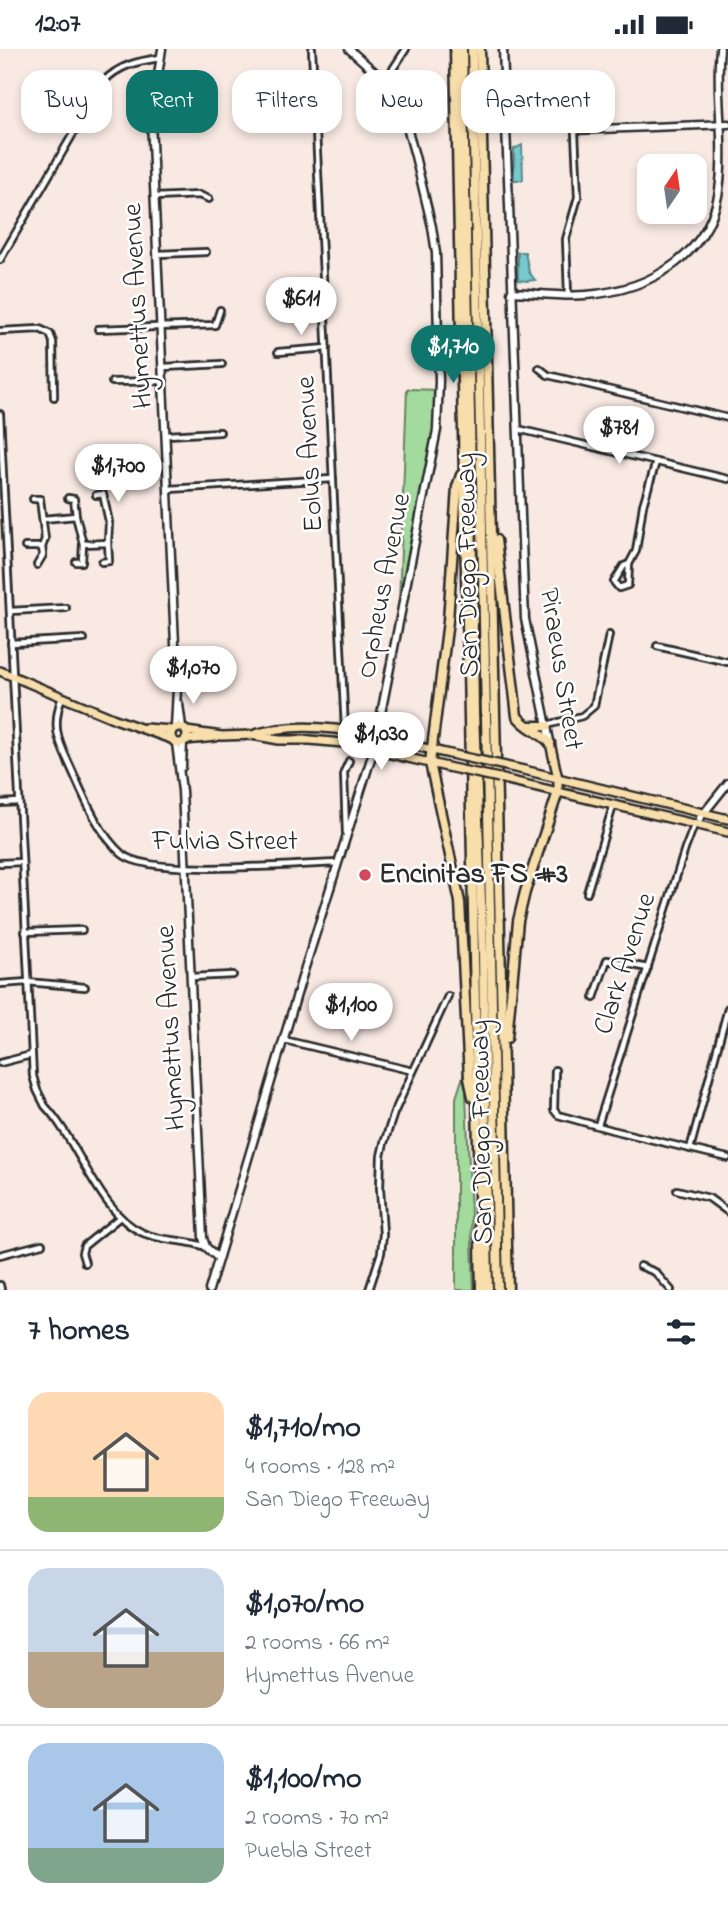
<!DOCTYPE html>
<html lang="en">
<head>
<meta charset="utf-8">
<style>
	:root { --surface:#fff; --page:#f6f6f7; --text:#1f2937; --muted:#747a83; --line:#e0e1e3; --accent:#0f766e }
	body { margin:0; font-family:"Indie Flower",sans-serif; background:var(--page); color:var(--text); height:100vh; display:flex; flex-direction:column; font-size:26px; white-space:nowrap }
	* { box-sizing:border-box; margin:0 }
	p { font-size:23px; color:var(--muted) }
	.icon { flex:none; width:38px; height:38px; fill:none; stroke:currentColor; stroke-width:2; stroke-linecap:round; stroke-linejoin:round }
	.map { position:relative; height:1241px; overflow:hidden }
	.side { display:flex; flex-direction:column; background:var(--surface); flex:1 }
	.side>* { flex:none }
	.hud { position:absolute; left:21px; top:21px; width:686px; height:63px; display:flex; gap:14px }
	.needle { width:46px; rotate:13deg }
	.tools { position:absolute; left:637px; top:105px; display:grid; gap:14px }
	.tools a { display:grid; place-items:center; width:70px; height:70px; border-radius:14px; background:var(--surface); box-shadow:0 4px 10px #0003; font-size:35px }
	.price { position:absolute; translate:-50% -60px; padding:0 16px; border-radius:24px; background:#fff; color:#222; font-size:23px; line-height:46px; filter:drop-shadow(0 2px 4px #0008) }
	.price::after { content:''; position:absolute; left:50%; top:42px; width:21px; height:16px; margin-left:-10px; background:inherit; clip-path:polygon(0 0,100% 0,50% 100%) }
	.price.on { background:var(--accent); color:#fff }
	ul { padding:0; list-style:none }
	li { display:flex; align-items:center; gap:21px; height:175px; padding:0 28px }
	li+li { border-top:2px solid var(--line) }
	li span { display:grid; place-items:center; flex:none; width:196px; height:140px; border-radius:21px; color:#555 }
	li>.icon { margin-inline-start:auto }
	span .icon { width:84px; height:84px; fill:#fffc; stroke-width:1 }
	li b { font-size:30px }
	h2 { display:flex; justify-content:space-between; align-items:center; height:84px; padding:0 28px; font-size:30px }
	.pill { padding:0 24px; border-radius:21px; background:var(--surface); box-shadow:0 4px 10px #0003; font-size:24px; line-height:63px }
	.pill.on { background:var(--accent); color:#fff }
	.status { display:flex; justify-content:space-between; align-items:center; height:49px; padding:0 35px; background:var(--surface); direction:ltr }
	.status svg { height:19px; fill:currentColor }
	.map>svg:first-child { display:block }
	.green { fill:#a3da9e; stroke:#678264; stroke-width:2 }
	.water { fill:#77c9cd; stroke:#598a8c; stroke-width:2 }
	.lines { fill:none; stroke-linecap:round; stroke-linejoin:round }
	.street-casing { stroke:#2b2b2b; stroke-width:10 }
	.secondary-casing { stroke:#2b2b2b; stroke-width:11 }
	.primary-casing { stroke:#2b2b2b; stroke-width:12 }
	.highway-casing { stroke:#2b2b2b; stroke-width:13 }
	.street { stroke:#fff; stroke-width:4.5 }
	.secondary { stroke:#fff; stroke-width:6 }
	.primary { stroke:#f8deab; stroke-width:7 }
	.highway { stroke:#f8deab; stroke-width:8 }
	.primary-bridge-casing { stroke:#2b2b2b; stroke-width:12; stroke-linecap:butt }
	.primary-bridge { stroke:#f8deab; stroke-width:7 }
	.poi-dot { fill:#d1495b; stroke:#fff; stroke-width:2.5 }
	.labels { text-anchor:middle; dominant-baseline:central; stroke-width:5; stroke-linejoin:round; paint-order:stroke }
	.street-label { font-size:28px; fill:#2b2b2b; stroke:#fff }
	.poi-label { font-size:28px; font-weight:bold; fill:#2b2b2b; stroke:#fff; text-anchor:start }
</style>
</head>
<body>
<div class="status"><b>12:07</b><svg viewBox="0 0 49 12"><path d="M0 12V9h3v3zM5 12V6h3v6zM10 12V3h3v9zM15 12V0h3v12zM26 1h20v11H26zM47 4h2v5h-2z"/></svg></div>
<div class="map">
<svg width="728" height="1241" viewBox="0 0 728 1241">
	<rect width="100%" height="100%" fill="#f9e9e3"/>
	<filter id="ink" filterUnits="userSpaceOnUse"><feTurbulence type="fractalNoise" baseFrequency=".0143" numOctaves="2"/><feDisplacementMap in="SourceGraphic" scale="14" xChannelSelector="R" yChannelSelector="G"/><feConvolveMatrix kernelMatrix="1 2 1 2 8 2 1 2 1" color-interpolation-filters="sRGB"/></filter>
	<g filter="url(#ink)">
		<g class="green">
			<polygon points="407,340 440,341 441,350 398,581"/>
			<polygon points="465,1021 474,1241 456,1241 456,1049"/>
		</g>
		<g class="water">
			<polygon points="522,96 523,131 514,131 514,100"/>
			<polygon points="518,203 525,203 529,223 535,231 527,232 518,231"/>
		</g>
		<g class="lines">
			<g class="street-casing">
				<g id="street">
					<polyline points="312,0 345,681"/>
					<polyline points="385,32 406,0"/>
					<polyline points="155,148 199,146 209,150"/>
					<polyline points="158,205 206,203"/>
					<path d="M 0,211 L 103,33 C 119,16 138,12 160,9"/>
					<polyline points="568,245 566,190 578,148 573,41 568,36"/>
					<polyline points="98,280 215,276 220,261"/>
					<polyline points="0,282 40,280 50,285 53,293 54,348"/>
					<polyline points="278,303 327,299"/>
					<polyline points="164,318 222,315"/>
					<polyline points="539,319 548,326 728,369"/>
					<polyline points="112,333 164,332"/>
					<path d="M 0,365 L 33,1027 L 37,1041 L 45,1057 C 78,1091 99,1165 143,1184 C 164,1193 185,1190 206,1198"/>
					<polyline points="518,380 728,430"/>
					<polyline points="167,386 220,383"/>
					<polyline points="169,440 333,430"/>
					<polyline points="96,446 103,445 109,473 108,494"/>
					<polyline points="68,449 74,450 76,467"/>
					<polyline points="33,450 40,450 45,490 42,498"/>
					<polyline points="43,470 76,467 83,495 108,494 109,512 102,513"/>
					<polyline points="25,498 42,498 43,506 37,516"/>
					<polyline points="76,513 82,513 83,495"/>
					<polyline points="629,515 624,517 614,533 619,539 628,536 629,515 636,502 643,456 656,413"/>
					<polyline points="10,562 66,559"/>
					<polyline points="11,594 84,590"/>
					<polyline points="657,597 728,613"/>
					<path d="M 62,648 C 49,683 62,697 75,728 C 86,753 101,787 122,805 C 149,829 297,815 338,814"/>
					<polyline points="547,676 582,667 594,657 609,586"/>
					<polyline points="0,754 19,753"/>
					<polyline points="346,784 344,723 349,712"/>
					<polyline points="0,814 22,813"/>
					<polyline points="587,844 613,757"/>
					<polyline points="25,883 82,881"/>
					<polyline points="191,928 233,926"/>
					<polyline points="0,935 27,933 85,938"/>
					<polyline points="594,949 607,911 648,919"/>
					<polyline points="284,991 413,1022"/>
					<polyline points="0,1014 31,1006"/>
					<polyline points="555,1021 554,1061 558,1066 612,1081 728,1109"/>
					<polyline points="598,1076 685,800 695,774"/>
					<polyline points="690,1100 728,959"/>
					<polyline points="677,1141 709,1149 728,1163"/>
					<polyline points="0,1206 42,1195"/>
					<polyline points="85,1214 82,1204 84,1197 120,1168"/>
					<polyline points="640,1217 655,1223 671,1241"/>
					<polyline points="0,1236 1,1241"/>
					<polyline points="369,1241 381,1204 383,1185 380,1139 381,1107 384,1094 394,1064 448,947"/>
				</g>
			</g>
			<g class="secondary-casing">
				<g id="secondary">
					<polyline points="162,0 151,71 177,639 175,679"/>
					<polyline points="503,0 525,570 550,692"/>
					<polyline points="575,81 728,75"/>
					<path d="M 511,243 C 536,244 562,248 586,246 C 652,241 714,204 720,133 C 725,89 715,44 720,0"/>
					<polyline points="179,655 182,678"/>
					<polyline points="176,694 182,742 203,1189 206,1198 218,1209"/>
					<polyline points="182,718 183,693"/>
					<polyline points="700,769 728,734"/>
					<polyline points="209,1241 303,925 374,700 437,381 439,332 436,204 432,178 415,107 405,71 395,46 385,32 349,0"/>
				</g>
			</g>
			<g class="primary-casing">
				<g id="primary">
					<polyline points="0,622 115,670 171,690"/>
					<circle cx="179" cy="686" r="8"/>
					<polyline points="145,679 172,681"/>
					<polyline points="186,682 222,687 252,686 279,691 310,691 343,694 447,718"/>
					<path d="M 255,685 C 318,666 387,691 450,705"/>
					<polyline points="186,691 216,688"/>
					<polyline points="550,694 558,729 558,743"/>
					<polyline points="524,721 728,770"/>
					<polyline points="499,729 728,783"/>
				</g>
			</g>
			<g class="highway-casing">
				<g id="highway">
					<polyline points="455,0 481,1241"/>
					<polyline points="462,0 470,364 474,663 483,906 488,1241"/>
					<polyline points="472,0 498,1241"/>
					<polyline points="480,0 508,1241"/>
					<polyline points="461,426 457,438 448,572 430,714 460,853 469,1029 473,1048"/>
					<path d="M 496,491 L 517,667 C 527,680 539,682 550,694"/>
					<polyline points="529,677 547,677"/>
					<polyline points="507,989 518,872 525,843 558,743"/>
				</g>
			</g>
			<use href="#street" class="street"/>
			<use href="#secondary" class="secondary"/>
			<use href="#primary" class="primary"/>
			<use href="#highway" class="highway"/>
			<g class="primary-bridge-casing">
				<g id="primary-bridge">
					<polyline points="450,705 524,721"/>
					<polyline points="447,718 499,729"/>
				</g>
			</g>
			<use href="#primary-bridge" class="primary-bridge"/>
		</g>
	</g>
	<circle class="poi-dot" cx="365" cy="826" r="7"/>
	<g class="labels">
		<g class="street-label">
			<text transform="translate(139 257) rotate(-93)">Hymettus Avenue</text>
			<text transform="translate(311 405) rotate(-93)">Eolus Avenue</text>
			<text transform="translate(469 516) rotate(-91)">San Diego Freeway</text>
			<text transform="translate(385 537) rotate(-79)">Orpheus Avenue</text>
			<text transform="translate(560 620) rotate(81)">Piraeus Street</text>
			<text x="225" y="793">Fulvia Street</text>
			<text transform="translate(626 915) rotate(-72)">Clark Avenue</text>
			<text transform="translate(172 979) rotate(-93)">Hymettus Avenue</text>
			<text transform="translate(483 1083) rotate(-91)">San Diego Freeway</text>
		</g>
		<g class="poi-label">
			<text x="379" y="826">Encinitas FS #3</text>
		</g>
	</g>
</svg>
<div class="tools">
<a><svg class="needle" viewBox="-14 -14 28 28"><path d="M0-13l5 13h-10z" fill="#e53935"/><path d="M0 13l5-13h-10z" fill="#747a83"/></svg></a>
</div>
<b class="price" style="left:301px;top:288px">$611</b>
<b class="price on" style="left:453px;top:336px">$1,710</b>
<b class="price" style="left:619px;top:417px">$781</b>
<b class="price" style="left:118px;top:455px">$1,700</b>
<b class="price" style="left:193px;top:657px">$1,070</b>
<b class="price" style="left:381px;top:723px">$1,030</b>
<b class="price" style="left:351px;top:994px">$1,100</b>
<div class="hud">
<a class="pill">Buy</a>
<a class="pill on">Rent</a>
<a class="pill">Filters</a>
<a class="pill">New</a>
<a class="pill">Apartment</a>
</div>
</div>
<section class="side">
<h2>7 homes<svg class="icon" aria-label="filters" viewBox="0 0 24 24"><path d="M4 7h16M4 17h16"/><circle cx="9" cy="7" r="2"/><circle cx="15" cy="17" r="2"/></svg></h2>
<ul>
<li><span style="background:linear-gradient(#ffd9b3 75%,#8fb573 0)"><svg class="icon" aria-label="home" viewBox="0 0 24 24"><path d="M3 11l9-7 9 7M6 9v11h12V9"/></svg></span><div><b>$1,710/mo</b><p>4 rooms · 128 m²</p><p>San Diego Freeway</p></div></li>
<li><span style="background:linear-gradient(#c9d6e8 60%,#b9a48a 0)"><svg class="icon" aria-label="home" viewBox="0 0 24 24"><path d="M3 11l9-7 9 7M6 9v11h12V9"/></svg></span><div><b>$1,070/mo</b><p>2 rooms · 66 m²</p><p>Hymettus Avenue</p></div></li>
<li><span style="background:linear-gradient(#a9c7e8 75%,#7fa58c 0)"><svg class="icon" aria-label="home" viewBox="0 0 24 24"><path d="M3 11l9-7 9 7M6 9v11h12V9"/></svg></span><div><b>$1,100/mo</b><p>2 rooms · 70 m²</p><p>Puebla Street</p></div></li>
</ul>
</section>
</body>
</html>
